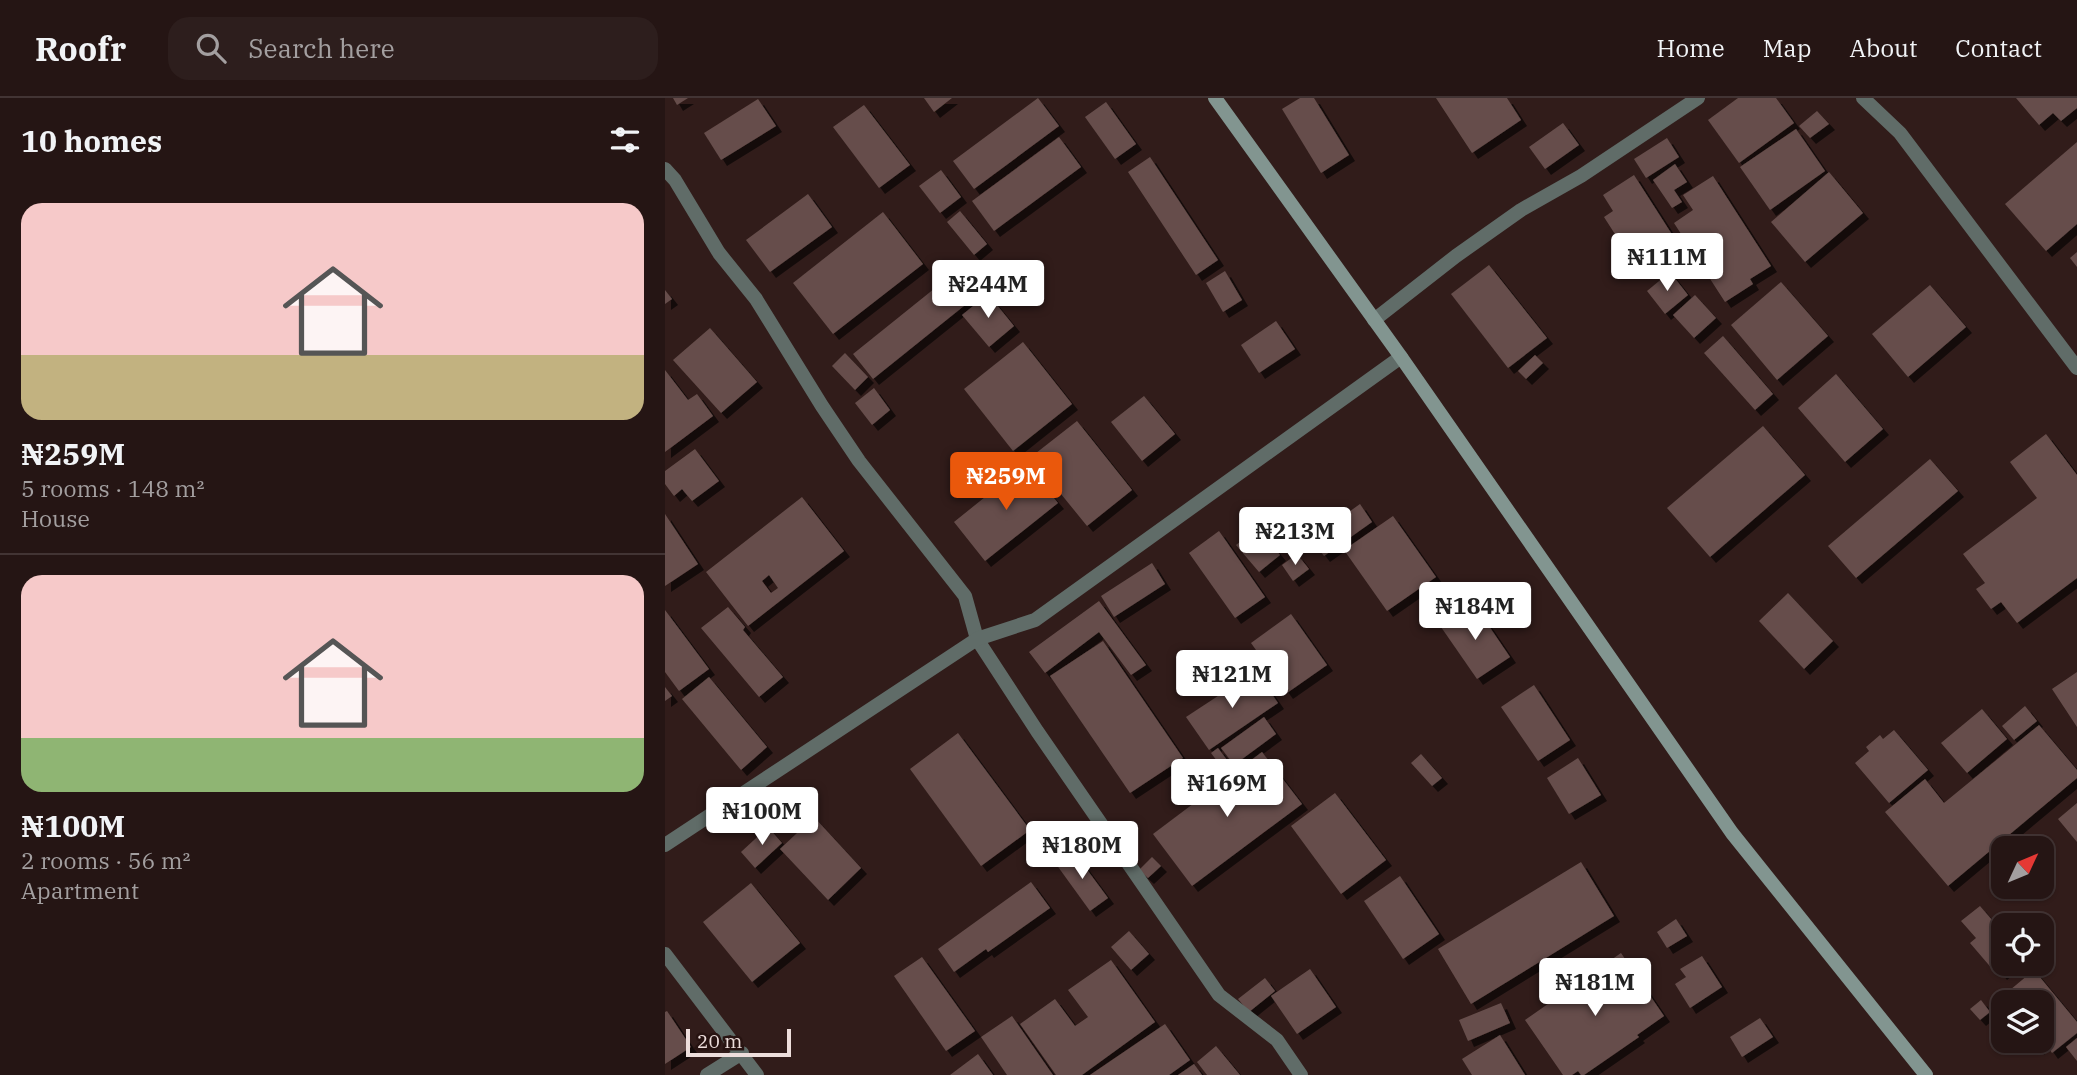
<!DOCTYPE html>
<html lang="en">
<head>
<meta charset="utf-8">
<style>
	:root { --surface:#251514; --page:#2d1e1d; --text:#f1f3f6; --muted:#a39fa0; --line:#423434; --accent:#ea580c }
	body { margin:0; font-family:"IBM Plex Serif",serif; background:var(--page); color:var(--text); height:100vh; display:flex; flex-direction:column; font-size:26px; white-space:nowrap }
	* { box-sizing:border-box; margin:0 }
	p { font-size:23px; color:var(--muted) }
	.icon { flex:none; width:38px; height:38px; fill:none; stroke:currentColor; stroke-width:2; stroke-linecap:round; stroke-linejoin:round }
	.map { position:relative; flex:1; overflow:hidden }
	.drawer { display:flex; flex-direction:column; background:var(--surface); width:665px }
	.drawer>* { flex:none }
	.needle { width:46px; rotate:46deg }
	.controls { position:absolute; left:1326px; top:738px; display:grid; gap:14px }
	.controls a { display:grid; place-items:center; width:63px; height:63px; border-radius:14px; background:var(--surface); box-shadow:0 2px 5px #0004,0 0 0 2px var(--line); font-size:35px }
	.scale { position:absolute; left:21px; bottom:18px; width:105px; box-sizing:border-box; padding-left:7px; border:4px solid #eddedc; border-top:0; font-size:19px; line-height:24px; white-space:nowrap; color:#eddedc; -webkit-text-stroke:5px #271311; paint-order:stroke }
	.price { position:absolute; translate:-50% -60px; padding:0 16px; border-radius:7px; background:#fff; color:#222; font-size:23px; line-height:46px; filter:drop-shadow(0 2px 4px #0008) }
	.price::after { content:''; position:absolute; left:50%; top:42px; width:21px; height:16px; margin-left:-10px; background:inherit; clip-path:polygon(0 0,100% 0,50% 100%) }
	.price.current { background:var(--accent); color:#fff }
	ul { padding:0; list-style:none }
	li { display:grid; align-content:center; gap:14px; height:371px; padding:0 21px }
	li+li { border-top:2px solid var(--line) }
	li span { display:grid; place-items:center; height:217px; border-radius:21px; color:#555 }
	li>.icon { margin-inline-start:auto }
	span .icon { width:126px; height:126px; fill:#fffc; stroke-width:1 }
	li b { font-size:30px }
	h2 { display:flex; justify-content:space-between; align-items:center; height:84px; padding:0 21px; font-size:30px }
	header { display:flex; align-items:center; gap:42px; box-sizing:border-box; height:98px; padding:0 35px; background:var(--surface); border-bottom:2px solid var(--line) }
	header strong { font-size:33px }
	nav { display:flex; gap:38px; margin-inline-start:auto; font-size:24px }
	.search { width:490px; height:63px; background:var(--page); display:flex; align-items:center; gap:18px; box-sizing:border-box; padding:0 24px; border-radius:21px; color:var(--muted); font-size:26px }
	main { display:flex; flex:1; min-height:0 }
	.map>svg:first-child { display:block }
	.building { fill:#664e4b; fill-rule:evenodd; filter:url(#shadow) }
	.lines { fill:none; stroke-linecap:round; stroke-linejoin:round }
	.street { stroke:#606c68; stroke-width:14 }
	.secondary { stroke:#829590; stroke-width:14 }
</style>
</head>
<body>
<header>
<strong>Roofr</strong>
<div class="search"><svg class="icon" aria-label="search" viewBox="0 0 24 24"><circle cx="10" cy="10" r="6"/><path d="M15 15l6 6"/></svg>Search here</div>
<nav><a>Home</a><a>Map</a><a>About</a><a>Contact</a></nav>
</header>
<main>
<section class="drawer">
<h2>10 homes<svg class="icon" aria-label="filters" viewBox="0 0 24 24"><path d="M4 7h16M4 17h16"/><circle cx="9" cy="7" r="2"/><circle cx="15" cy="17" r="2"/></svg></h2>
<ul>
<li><span style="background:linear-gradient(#f6c9c9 70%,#c2b280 0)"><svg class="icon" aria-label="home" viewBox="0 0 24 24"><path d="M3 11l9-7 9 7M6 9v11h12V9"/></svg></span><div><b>₦259M</b><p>5 rooms · 148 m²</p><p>House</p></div></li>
<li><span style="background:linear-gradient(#f6c9c9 75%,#8fb573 0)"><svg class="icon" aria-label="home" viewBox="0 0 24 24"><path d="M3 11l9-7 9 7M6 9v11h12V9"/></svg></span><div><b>₦100M</b><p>2 rooms · 56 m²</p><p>Apartment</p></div></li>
</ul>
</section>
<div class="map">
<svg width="1412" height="977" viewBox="0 0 1412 977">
	<defs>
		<filter id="shadow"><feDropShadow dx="6" dy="6" stdDeviation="0" flood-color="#0009"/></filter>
	</defs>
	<rect width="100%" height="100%" fill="#311c1a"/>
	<g class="building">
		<polygon points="8,0 23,0 12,7"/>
		<polygon points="259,0 287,0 269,14"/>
		<polygon points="373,0 394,28 309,91 288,63"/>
		<polygon points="635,0 649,0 684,57 656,75 617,11"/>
		<polygon points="771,0 842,0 856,22 807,55"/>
		<polygon points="1073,0 1111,0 1129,25 1074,65 1043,22"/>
		<polygon points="1351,0 1412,0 1412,10 1396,23 1388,15 1374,27"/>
		<polygon points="93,1 111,28 56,62 39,35"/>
		<polygon points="441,4 471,46 450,61 420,19"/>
		<polygon points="199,7 245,67 214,90 168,29"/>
		<polygon points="1152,13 1164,26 1145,40 1134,28"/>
		<polygon points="898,25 914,47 880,71 864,49"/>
		<polygon points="1131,31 1160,73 1105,112 1075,69"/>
		<polygon points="394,39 416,69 329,133 307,103"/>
		<polygon points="1002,40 1014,59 981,80 969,61"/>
		<polygon points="1412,44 1412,126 1381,153 1340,106"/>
		<polygon points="485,59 553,162 531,177 463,74"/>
		<polygon points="1010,66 1022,84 1009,92 1017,104 1007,110 988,82"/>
		<polygon points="276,72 296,99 275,115 254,88"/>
		<polygon points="1164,74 1198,115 1140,164 1106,124"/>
		<polygon points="969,77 1008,138 977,158 964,138 955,144 939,119 948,113 938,97"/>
		<polygon points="1048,78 1106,168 1085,181 1088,186 1060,204 1009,125 1028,112 1018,97"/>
		<polygon points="143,96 167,129 105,174 81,142"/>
		<polygon points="295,113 322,146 309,157 282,124"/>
		<polygon points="218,114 258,166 168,236 128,185"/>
		<polygon points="1412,154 1412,169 1405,160"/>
		<polygon points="824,167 882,240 843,270 786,196"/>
		<polygon points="295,170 315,195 208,281 188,256"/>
		<polygon points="560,173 577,202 558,214 541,185"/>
		<polygon points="1005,174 1023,197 1000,216 982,193"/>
		<polygon points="1116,184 1163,238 1112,282 1066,227"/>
		<polygon points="1265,187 1301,229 1243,279 1207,236"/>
		<polygon points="0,192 7,201 0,206"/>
		<polygon points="323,196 349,228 324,249 297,217"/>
		<polygon points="1030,197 1051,220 1029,240 1008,217"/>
		<polygon points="611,223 630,251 594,275 576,247"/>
		<polygon points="45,230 92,284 56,315 8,262"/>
		<polygon points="1058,238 1108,296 1090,312 1039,255"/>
		<polygon points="358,244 407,306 348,353 299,291"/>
		<polygon points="180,255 203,279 190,292 167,268"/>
		<polygon points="870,257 878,265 861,281 853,273"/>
		<polygon points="0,272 23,302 32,296 48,318 0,354"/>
		<polygon points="1171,276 1218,331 1180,364 1133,310"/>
		<polygon points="209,290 225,312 207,327 190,305"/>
		<polygon points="479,298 510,336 477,363 446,324"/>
		<polygon points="412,323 467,392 422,428 366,359"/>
		<polygon points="1098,328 1140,377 1045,459 1002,410"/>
		<polygon points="1381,336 1412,377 1412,480 1352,525 1336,504 1326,511 1311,491 1320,485 1298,456 1372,400 1345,364"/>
		<polygon points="30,351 54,383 27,403 17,391 9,398 0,386 0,373"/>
		<polygon points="1265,361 1293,393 1191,480 1163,448"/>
		<path d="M 361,366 L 393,405 L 320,463 L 289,424 ZM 349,385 L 355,394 L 339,405 L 333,397 Z"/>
		<path d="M 137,399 L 179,453 L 83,528 L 41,474 ZM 104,477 L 113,490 L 106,495 L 97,483 Z"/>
		<polygon points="695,406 707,424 659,458 646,441"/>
		<polygon points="0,416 33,466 0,488"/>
		<polygon points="728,418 771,479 722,513 679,452"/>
		<polygon points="593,430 615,457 594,474 571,447"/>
		<polygon points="554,433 600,499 570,520 524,455"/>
		<polygon points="632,456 644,471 628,483 617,467"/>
		<polygon points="487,465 500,486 449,519 436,498"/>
		<polygon points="1123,495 1168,543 1139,571 1094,523"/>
		<polygon points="434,503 481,567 466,577 434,534 380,575 364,554"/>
		<polygon points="809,506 845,559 812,581 776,529"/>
		<polygon points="63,509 80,529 78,532 118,579 94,599 36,530"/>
		<polygon points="0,512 44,571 14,593 0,574"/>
		<polygon points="626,516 662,567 622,595 586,545"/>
		<polygon points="438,543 518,660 465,695 385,578"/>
		<polygon points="591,573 613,605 544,652 521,619"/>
		<polygon points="1412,574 1412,629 1387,591"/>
		<polygon points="44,579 102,649 76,672 17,601"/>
		<polygon points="869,587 905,642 873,663 836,609"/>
		<polygon points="0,589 7,598 0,603"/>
		<polygon points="1360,608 1372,623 1349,642 1337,628"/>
		<polygon points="1317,611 1342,641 1302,675 1276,645"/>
		<polygon points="599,619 611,636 569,667 556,650"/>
		<polygon points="1374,627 1412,672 1412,680 1283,788 1220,714 1260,681 1279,705"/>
		<polygon points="1229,632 1263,672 1224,705 1190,665 1204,653 1201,649 1215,637 1218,641"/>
		<polygon points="293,635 365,732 316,768 245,671"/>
		<polygon points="553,650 568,670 561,675 546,655"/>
		<polygon points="597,654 637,706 527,788 488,736"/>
		<polygon points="756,656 777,680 767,688 746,665"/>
		<polygon points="913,660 936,697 904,716 882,680"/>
		<polygon points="670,695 721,762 676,796 626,728"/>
		<polygon points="1412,705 1412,744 1393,721"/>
		<polygon points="149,719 196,770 163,802 115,751"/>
		<polygon points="103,729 117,745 90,770 76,754"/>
		<polygon points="409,754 443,800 425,813 391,766"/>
		<polygon points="487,759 496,768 483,780 474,772"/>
		<polygon points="916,764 949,818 806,906 773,851"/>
		<polygon points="735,778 774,836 738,861 699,803"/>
		<polygon points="366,784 385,810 323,854 321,851 289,874 273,851"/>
		<polygon points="86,785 135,845 87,884 38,824"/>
		<polygon points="1315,808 1327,822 1332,818 1339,827 1339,866 1348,866 1336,876 1332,871 1329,873 1305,845 1311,840 1296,823"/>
		<polygon points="1358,818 1366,828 1346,828"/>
		<polygon points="1011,821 1022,838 1002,850 992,834"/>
		<polygon points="464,833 484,856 466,872 446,849"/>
		<polygon points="956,855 999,918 972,937 974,939 919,977 916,977 913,973 907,977 898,977 860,922"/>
		<polygon points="1037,858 1057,889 1025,910 1010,886 1021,879 1015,871"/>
		<polygon points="257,859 310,933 281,953 229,878"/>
		<polygon points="446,862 490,924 417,977 391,977 355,926 390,901 410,928 423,919 403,892"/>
		<polygon points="645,871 671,909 632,936 606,898"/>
		<polygon points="1369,872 1412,924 1412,935 1387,955 1380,945 1373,951 1367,943 1377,943 1377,905 1339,905 1339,909 1333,902"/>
		<polygon points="600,880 610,893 584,914 573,901"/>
		<polygon points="1316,902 1325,914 1315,922 1305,911"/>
		<polygon points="836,905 845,925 803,943 794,922"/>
		<polygon points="2,913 26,949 0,966 0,914"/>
		<polygon points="347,918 388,977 342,977 316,939"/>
		<polygon points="1095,920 1108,939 1077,959 1065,939"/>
		<polygon points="500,926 525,962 504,977 425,977"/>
		<polygon points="835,937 860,977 807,977 797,961"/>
		<polygon points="1412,940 1412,963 1401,949"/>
		<polygon points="551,948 575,977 542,977 532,964"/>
		<polygon points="313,956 328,977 285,977"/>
		<polygon points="529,966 537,977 513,977"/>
	</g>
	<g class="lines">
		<g class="street">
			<polyline points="1198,0 1235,35 1412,270"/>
			<polyline points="0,71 10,82 54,155 91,201 157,308 194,363 300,498 312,541 372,633 554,897 612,942 636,977"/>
			<polyline points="709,222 791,158 856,112 916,78 1033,0"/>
			<polyline points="0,747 312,541 370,522 736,259"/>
			<polyline points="0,856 92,977"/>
			<polyline points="42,977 77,955"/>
		</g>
		<polyline class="secondary" points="550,0 736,259 1067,735 1261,977"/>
	</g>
</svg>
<div class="controls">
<a><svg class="needle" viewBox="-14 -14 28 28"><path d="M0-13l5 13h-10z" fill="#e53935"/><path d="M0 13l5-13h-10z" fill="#a39fa0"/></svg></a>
<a><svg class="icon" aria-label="locate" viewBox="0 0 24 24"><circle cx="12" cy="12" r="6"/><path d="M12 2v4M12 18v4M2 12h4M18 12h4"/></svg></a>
<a><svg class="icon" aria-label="layers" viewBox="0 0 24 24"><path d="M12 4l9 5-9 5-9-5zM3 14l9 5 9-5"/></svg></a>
</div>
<div class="scale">20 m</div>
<b class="price" style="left:1002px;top:195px">₦111M</b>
<b class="price" style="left:323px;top:222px">₦244M</b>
<b class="price current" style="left:341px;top:414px">₦259M</b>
<b class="price" style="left:630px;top:469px">₦213M</b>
<b class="price" style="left:810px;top:544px">₦184M</b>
<b class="price" style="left:567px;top:612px">₦121M</b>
<b class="price" style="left:562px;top:721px">₦169M</b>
<b class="price" style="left:97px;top:749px">₦100M</b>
<b class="price" style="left:417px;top:783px">₦180M</b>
<b class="price" style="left:930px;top:920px">₦181M</b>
</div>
</main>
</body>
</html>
